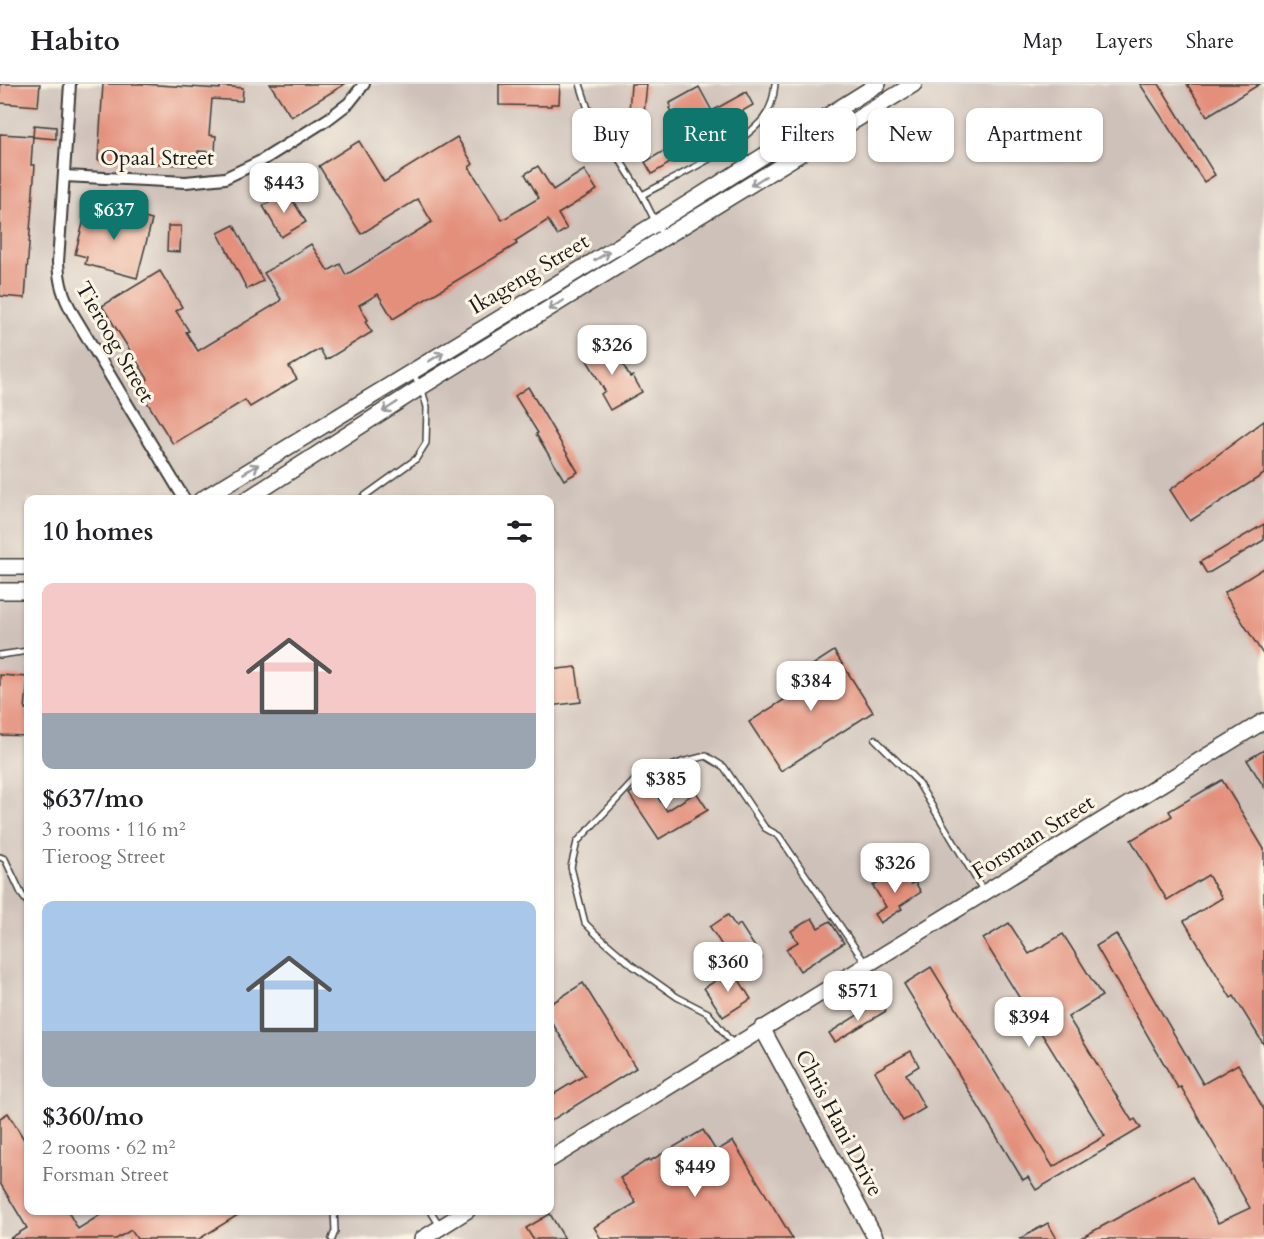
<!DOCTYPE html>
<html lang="en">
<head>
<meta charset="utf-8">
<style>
	:root { --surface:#fff; --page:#f2f2f2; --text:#202124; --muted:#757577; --line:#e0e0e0; --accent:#0f766e }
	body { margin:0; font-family:Cardo,serif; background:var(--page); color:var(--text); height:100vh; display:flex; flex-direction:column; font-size:22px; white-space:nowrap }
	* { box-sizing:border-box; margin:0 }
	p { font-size:20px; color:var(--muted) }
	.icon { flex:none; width:33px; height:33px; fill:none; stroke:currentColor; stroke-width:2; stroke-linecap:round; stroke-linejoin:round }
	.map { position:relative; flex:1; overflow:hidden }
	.side { position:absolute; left:24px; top:411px; width:530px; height:720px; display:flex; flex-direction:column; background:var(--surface); border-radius:12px; box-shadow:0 2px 4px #0004 }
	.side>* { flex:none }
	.hud { position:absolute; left:572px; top:24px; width:570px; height:54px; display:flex; gap:12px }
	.price { position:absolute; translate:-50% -51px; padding:0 14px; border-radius:12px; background:#fff; color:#222; font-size:20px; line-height:39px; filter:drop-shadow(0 2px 3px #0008) }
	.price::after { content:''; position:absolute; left:50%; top:36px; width:18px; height:14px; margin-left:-9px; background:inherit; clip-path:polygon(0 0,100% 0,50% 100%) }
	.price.on { background:var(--accent); color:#fff }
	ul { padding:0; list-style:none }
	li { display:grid; align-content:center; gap:12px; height:318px; padding:0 18px }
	li span { display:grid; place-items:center; height:186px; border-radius:12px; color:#555 }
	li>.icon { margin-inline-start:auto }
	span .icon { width:108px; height:108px; fill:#fffc; stroke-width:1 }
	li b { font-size:26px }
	h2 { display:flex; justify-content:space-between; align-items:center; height:72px; padding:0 18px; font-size:26px }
	.tag { padding:0 21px; border-radius:12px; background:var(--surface); box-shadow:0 2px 4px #0004; font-size:21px; line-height:54px }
	.tag.on { background:var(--accent); color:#fff }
	header { display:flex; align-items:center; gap:36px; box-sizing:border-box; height:84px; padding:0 30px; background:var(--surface); border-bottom:2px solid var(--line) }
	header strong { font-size:28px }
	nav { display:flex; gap:33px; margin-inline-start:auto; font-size:21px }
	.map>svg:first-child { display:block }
	.industrial { fill:#cec1ba; fill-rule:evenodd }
	.building { fill:#e38f7b }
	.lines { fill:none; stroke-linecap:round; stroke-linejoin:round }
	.lane-casing { stroke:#3d3b37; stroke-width:8 }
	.street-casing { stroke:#3d3b37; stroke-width:14 }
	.secondary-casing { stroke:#3d3b37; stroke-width:18 }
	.lane { stroke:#fff; stroke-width:5 }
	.street { stroke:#fff; stroke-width:10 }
	.secondary { stroke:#fff; stroke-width:15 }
	.oneway { stroke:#999 }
	.labels { text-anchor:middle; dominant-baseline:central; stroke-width:6; stroke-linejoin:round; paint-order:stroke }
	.street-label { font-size:22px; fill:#1c1c1c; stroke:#fcf5e5 }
</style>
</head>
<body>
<header>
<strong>Habito</strong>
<nav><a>Map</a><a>Layers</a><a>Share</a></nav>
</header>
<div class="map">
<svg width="1264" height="1155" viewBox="0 0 1264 1155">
	<rect width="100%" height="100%" fill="#fcf5e5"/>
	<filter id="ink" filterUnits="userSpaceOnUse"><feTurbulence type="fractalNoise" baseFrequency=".0167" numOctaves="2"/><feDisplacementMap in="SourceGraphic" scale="12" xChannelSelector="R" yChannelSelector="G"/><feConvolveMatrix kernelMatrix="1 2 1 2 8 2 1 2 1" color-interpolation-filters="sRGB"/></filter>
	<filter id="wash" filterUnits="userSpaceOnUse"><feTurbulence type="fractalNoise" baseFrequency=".008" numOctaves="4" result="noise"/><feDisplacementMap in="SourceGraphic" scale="24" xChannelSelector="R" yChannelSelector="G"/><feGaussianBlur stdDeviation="1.35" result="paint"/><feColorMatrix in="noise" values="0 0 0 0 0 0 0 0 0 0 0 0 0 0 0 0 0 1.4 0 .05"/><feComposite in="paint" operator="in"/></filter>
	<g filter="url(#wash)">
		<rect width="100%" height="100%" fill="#f5e9d0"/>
		<path class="industrial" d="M 0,0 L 1264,0 L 1264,1155 L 0,1155 ZM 28,416 L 549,416 L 549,1126 L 28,1126 Z"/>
		<g id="blocks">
			<g class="building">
				<polygon points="0,0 40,0 38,22 0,19"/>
				<polygon points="103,0 142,0 220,5 220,2 243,4 242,17 212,15 209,51 216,52 215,68 198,67 197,82 98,76"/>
				<polygon points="270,0 345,0 291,33"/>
				<polygon points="499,0 560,0 559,20 551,20 551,22 499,21"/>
				<polygon points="631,0 647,0 644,29 629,28"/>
				<polygon points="1140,0 1159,0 1215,91 1204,98"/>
				<polygon points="1187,0 1260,0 1207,32"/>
				<polygon points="699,3 712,27 746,8 753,21 707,47 711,54 652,90 645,78 696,48 686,29 675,35 669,24 671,23 670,19"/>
				<polygon points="34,41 56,43 56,55 33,53"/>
				<polygon points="0,50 33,52 31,81 35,81 25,214 0,212"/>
				<polygon points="457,53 473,80 469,83 502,136 539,114 525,90 538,82 553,106 584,86 597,106 558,130 567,145 557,151 548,136 515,157 517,160 393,235 378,210 359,221 368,236 365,238 372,248 326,276 320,265 311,270 289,283 297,295 250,323 245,316 173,360 137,302 148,295 102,222 160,187 182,223 176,227 189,247 186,248 198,267 279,218 281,215 264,189 311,160 328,187 340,180 346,191 432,138 418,115 361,150 319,82 359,57 384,98"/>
				<polygon points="287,107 306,138 281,153 263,122"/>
				<polygon points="100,122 152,136 137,194 85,180 87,173 75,170 87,124 99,127"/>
				<polygon points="234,141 263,197 247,205 218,149"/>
				<polygon points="168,142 181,142 180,168 167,167"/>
				<polygon points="609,256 630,293 633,292 642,308 610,326 601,310 605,307 584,271"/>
				<polygon points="528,303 578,388 564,396 536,350 538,349 515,312"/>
				<polygon points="1264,337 1264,390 1190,437 1170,406"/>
				<polygon points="1264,440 1264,456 1207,490 1200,478"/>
				<polygon points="1264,484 1264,572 1224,509"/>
				<polygon points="834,567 873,628 781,687 749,638 787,614 780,602"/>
				<polygon points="576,583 581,618 549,622 549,586"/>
				<polygon points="0,591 28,593 25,625 28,625 28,652 0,651"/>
				<polygon points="1264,666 1264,703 1247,676"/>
				<polygon points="1222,696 1264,765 1264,961 1234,912 1231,914 1184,837 1222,814 1208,791 1167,816 1131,756 1172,732 1169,727"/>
				<polygon points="647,697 667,727 696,708 708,726 659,755 629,710"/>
				<polygon points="900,784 911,800 915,798 921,808 900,822 902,825 880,839 874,830 886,823 873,802"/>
				<polygon points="728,831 736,843 740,840 762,874 739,888 710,843"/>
				<polygon points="812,834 818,844 830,837 844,859 800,887 786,865 798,858 791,847"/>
				<polygon points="1009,839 1029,870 1063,850 1102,912 1068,933 1132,1037 1135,1035 1141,1044 1036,1106 1028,1093 1023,1096 904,900 931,883 1053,1083 1105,1052 983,855"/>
				<polygon points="1116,850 1203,1000 1238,980 1264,1026 1264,1155 1079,1155 1192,1093 1218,1139 1250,1124 1181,1003 1178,1004 1096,862"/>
				<polygon points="733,886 751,915 723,933 704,904"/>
				<polygon points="583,899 636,984 549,1038 549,1013 585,991 549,934 549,921"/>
				<polygon points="880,917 886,927 835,958 829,949"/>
				<polygon points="911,967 919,982 906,990 925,1024 903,1037 875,987"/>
				<polygon points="8,1029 28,1062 28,1126 67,1126 78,1145 108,1126 246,1126 199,1155 137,1155 131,1146 116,1155 9,1155 27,1144 0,1099 0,1034"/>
				<polygon points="703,1046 716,1067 733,1057 793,1155 601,1155 594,1143 636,1119 620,1094 649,1075 650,1077"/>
				<polygon points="550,1130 565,1155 533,1155 526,1144"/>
				<polygon points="1048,1139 1057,1155 1019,1155"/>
			</g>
		</g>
	</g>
	<g filter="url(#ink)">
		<use href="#blocks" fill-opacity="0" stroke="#3d3b37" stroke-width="1.5"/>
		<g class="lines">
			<g class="lane-casing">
				<g id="lane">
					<polyline points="580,0 588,25 642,111 663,153"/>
					<path d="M 642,111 C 675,93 740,63 763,35 C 771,25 774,12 775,0"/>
					<polyline points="359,416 416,375 426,359 427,323 421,303 412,289"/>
					<polyline points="0,571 28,567"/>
					<polyline points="875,655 917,697 984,808"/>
					<polyline points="0,773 5,775 22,811 28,819"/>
					<polyline points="733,960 708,929 677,913 633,882 597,851 585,839 571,783 577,758 635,696 682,678 706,672 724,683 765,744 779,752 866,880"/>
					<polyline points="430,1126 440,1142"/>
					<polyline points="332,1155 335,1147 334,1126"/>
				</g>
			</g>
			<g class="street-casing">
				<g id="street">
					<path d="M 70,0 L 58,178 C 59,199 63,212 73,230 L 185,416"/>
					<polyline points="64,92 186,98 225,94 261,77 328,35 349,19 364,0"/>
				</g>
			</g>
			<g class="secondary-casing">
				<g id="secondary">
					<polyline points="201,416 655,140 878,0"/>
					<polyline points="246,416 421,303 914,0"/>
					<polyline points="0,483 28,483"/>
					<polyline points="0,507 28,507"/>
					<polyline points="762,944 876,1155"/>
					<polyline points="549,1076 1264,637"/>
					<polyline points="422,1155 468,1126"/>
				</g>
			</g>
			<use href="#lane" class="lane"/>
			<use href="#street" class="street"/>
			<use href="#secondary" class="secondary"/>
		</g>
		<defs><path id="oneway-shaft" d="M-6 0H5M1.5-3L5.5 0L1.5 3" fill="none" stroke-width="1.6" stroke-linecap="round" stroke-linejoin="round" transform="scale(1.5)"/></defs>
		<g class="oneway">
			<use href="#oneway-shaft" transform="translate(758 97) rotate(148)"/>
			<use href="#oneway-shaft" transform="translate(602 172) rotate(-31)"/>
			<use href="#oneway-shaft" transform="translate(556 221) rotate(149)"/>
			<use href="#oneway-shaft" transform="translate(436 273) rotate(-31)"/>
			<use href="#oneway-shaft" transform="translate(390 323) rotate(147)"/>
			<use href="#oneway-shaft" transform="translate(251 385) rotate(-31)"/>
		</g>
	</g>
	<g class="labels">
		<g class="street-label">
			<text x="157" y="74">Opaal Street</text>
			<text transform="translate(529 190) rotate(-31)">Ikageng Street</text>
			<text transform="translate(115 258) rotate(60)">Tieroog Street</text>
			<text transform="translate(1033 753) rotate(-32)">Forsman Street</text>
			<text transform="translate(839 1039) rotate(62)">Chris Hani Drive</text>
		</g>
	</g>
</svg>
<b class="price" style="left:284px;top:130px">$443</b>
<b class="price on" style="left:114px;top:157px">$637</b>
<b class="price" style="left:612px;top:292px">$326</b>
<b class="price" style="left:811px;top:628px">$384</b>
<b class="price" style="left:666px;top:726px">$385</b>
<b class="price" style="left:895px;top:810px">$326</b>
<b class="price" style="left:728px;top:909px">$360</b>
<b class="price" style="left:858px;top:938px">$571</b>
<b class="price" style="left:1029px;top:964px">$394</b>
<b class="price" style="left:695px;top:1114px">$449</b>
<div class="hud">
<a class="tag">Buy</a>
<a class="tag on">Rent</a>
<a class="tag">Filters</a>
<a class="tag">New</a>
<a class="tag">Apartment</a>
</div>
<section class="side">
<h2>10 homes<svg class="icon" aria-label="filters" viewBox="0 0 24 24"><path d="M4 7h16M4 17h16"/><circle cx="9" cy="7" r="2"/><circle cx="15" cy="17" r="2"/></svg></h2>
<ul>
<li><span style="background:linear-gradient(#f6c9c9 70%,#9aa5b1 0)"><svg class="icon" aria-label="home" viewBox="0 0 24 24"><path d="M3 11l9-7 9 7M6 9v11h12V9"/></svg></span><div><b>$637/mo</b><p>3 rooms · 116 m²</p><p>Tieroog Street</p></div></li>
<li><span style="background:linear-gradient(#a9c7e8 70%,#9aa5b1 0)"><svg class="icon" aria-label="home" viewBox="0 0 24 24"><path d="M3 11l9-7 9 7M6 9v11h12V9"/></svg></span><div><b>$360/mo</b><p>2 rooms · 62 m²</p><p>Forsman Street</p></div></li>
</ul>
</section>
</div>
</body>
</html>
